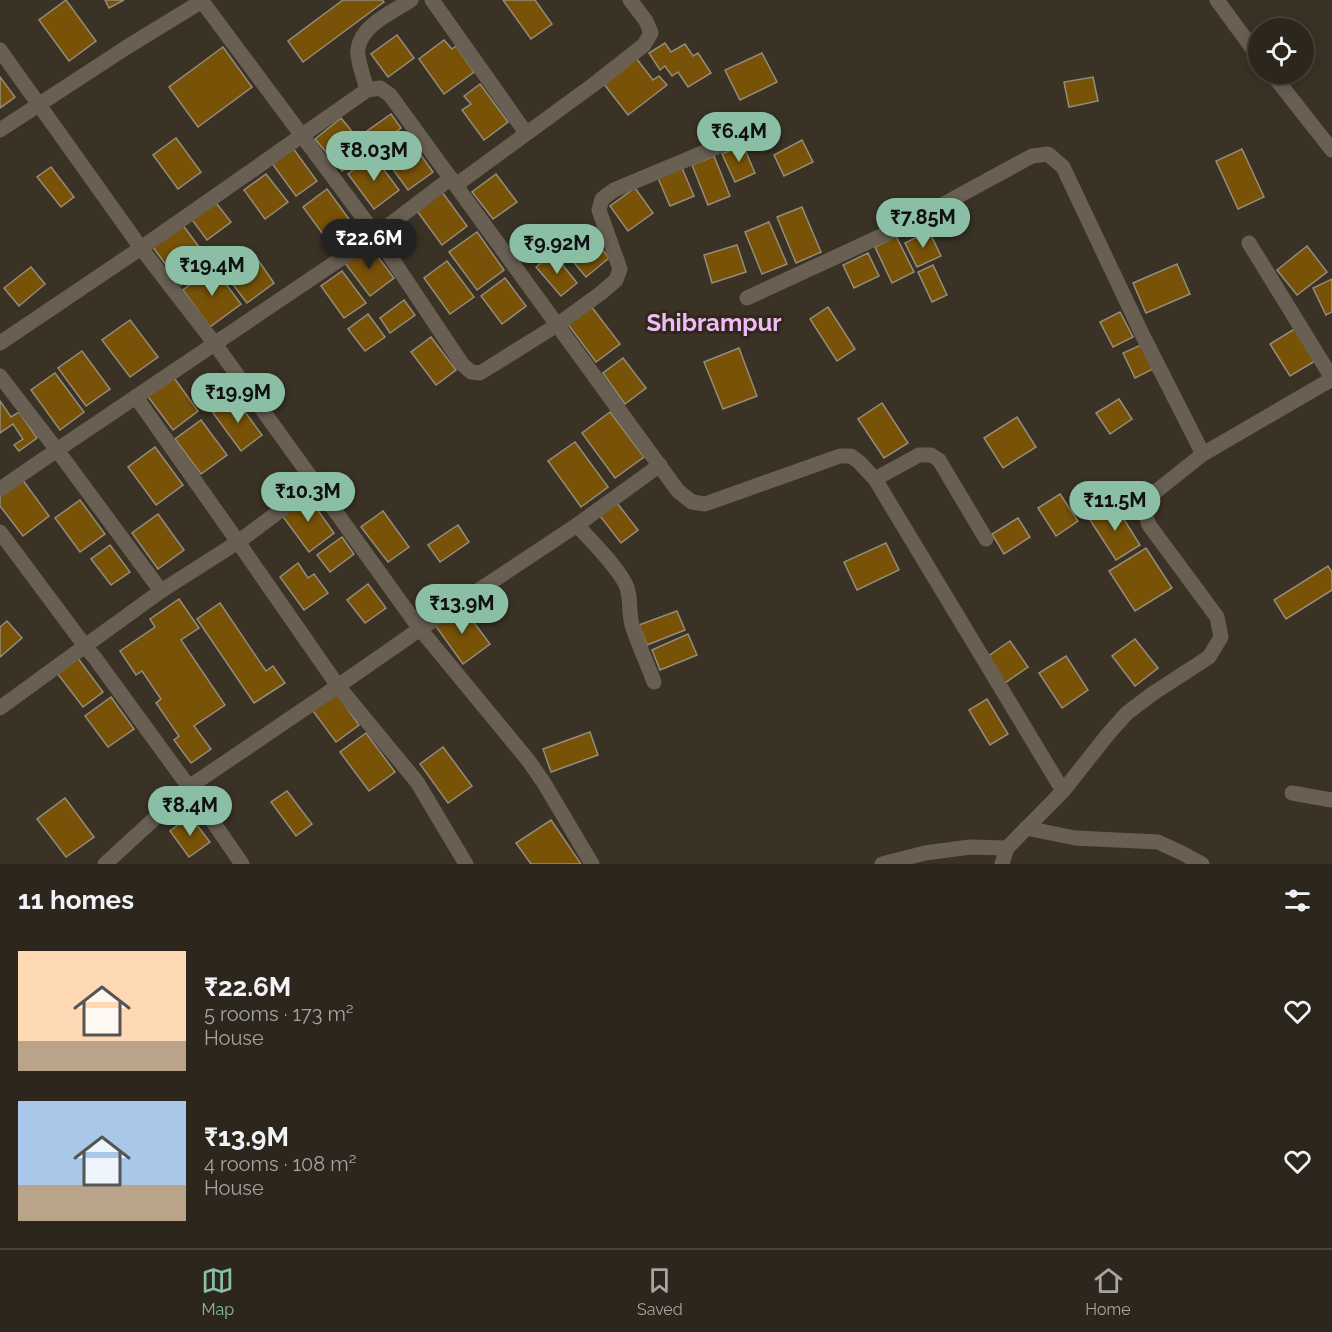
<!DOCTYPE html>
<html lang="en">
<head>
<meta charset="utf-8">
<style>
	:root { --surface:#2c261c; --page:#342e25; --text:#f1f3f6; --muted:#a6a5a3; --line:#48433b; --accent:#8abfa5 }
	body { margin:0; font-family:Raleway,sans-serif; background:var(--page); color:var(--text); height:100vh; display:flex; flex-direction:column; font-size:22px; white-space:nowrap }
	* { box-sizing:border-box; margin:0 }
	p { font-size:20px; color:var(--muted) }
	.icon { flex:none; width:33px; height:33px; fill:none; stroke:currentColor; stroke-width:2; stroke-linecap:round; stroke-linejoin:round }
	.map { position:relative; height:864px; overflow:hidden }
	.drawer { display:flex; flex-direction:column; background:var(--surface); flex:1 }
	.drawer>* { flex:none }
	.buttons { position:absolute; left:1248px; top:18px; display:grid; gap:12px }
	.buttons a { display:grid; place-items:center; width:66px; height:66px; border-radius:50%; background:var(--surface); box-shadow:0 3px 15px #0003,0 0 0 2px var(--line); font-size:30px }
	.price { position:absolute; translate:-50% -51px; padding:0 14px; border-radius:21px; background:var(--accent); color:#111; font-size:20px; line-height:39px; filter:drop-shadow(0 2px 3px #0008) }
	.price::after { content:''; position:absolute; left:50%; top:36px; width:18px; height:14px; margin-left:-9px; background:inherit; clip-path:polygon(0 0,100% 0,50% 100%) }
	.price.active { background:#222; color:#fff }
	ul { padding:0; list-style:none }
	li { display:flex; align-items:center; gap:18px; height:150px; padding:0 18px }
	li span { display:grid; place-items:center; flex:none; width:168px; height:120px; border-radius:0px; color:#555 }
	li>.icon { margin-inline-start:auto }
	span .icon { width:72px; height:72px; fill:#fffc; stroke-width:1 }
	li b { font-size:26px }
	h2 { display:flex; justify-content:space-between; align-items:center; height:72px; padding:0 18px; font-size:26px }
	.tab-bar { display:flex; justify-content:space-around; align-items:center; height:84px; border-top:2px solid var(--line); background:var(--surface); font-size:16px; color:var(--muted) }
	.tab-bar a { display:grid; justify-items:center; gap:3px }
	.tab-bar .active { color:var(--accent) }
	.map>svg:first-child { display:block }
	.building { fill:#775207; stroke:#958c7d; stroke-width:1.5 }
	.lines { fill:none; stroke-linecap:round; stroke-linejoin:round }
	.minor { stroke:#696053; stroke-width:15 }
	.labels { text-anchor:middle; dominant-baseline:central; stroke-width:6; stroke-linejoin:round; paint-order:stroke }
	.district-label { font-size:24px; font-weight:bold; fill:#f1bbf8; stroke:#30281c }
</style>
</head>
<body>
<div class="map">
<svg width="1332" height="864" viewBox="0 0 1332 864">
	<rect width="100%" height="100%" fill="#3a3225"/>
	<g class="building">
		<polygon points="66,0 96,41 69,61 39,20"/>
		<polygon points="105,0 124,0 109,8"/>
		<polygon points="343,0 382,0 384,2 303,62 288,41"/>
		<polygon points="503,0 535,0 552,24 531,39"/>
		<polygon points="397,35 414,58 388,77 371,54"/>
		<polygon points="444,40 452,49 456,46 474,72 444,94 419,59"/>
		<polygon points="665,43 671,52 685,44 693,56 698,53 711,73 688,87 678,72 672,76 665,66 660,70 649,53"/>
		<polygon points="223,47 252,87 198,127 169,87"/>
		<polygon points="762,53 777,82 740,100 725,70"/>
		<polygon points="636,58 653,80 659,76 667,85 628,115 604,84"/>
		<polygon points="0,77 15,97 0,108"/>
		<polygon points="1093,77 1098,101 1069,107 1064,82"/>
		<polygon points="480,84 508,122 484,140 462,110 471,104 464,96"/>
		<polygon points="391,114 401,128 377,146 367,131"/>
		<polygon points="341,118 367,150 342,171 315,139"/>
		<polygon points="406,134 433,172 408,190 381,153"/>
		<polygon points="176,138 201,172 178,189 153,155"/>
		<polygon points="802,140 813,162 784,176 774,155"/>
		<polygon points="743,145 755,173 735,182 722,154"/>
		<polygon points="292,147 317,181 296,196 271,162"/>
		<polygon points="1242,149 1264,197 1238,209 1216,161"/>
		<polygon points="373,155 399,190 374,209 348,174"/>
		<polygon points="714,156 730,196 708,205 692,165"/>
		<polygon points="51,167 74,197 61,207 37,177"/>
		<polygon points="682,168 694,196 670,206 658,178"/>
		<polygon points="266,174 288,202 265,219 244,190"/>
		<polygon points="496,174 517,202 493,219 472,192"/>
		<polygon points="635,188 653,213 628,231 610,206"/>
		<polygon points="327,189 357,230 333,248 303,207"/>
		<polygon points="442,192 467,226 442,245 417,211"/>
		<polygon points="213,199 231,222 207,240 190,217"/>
		<polygon points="802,207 821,252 796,263 777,217"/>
		<polygon points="769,222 787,264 762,274 745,232"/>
		<polygon points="182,224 211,263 181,285 152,246"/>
		<polygon points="584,226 609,258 586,277 560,246"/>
		<polygon points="929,231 941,256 917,267 905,243"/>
		<polygon points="477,232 504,270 477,290 449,252"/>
		<polygon points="896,236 914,272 892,283 875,247"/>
		<polygon points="369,245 394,278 370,296 345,263"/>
		<polygon points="737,245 746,272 712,283 704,255"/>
		<polygon points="1307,246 1327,272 1297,295 1277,270"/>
		<polygon points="553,253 577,283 561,296 536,267"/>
		<polygon points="868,253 879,276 854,288 843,265"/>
		<polygon points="256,257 274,283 247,303 222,270 239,259 244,266"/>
		<polygon points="447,261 474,297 450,314 424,278"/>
		<polygon points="1177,264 1190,294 1146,313 1133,283"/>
		<polygon points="933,265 947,295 932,302 918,272"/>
		<polygon points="31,267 45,284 19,306 4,288"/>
		<polygon points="213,267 241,304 210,327 183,290"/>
		<polygon points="342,271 366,303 344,318 321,286"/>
		<polygon points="505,278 526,306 502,324 481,296"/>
		<polygon points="1332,279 1332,312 1326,315 1313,288"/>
		<polygon points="404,300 415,315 390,333 380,318"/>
		<polygon points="591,306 620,344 596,362 567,323"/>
		<polygon points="828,307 855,349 837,361 810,319"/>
		<polygon points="1120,312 1133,337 1113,347 1100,322"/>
		<polygon points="368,314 385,337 365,351 348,329"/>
		<polygon points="130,320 158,357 130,377 102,340"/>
		<polygon points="1296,328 1315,361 1290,376 1270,344"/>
		<polygon points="431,337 456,370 436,385 411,352"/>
		<polygon points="1141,345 1153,369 1135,378 1123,353"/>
		<polygon points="739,348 757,396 723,409 704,362"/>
		<polygon points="82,351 110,389 86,406 58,368"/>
		<polygon points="623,358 646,388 625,404 603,373"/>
		<polygon points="55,373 84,412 60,430 31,390"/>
		<polygon points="172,375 198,411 173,430 146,394"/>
		<polygon points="234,397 262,435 241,451 213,413"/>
		<polygon points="1119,399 1132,419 1110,434 1096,413"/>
		<polygon points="0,401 11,417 19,412 37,438 19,451 14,445 23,439 13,424 0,433"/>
		<polygon points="882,403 908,443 884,458 858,419"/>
		<polygon points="610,412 644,457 615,478 582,433"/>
		<polygon points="1017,417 1036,447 1003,468 984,438"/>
		<polygon points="201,420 227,455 201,474 175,439"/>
		<polygon points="575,442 608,487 581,507 548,461"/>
		<polygon points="155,447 183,485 156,505 128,467"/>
		<polygon points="22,479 49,516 23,536 0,506 0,496"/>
		<polygon points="1060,494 1078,521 1056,536 1038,508"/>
		<polygon points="307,495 334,533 309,552 281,514"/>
		<polygon points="80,500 105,534 80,552 55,518"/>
		<polygon points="617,503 638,530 621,543 600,516"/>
		<polygon points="1115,505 1140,545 1116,560 1090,520"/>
		<polygon points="383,511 409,547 388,562 361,527"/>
		<polygon points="158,514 184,550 158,569 132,533"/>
		<polygon points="1018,518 1030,537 1004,554 992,534"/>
		<polygon points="458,525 469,542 440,562 428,545"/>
		<polygon points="342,537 354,554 330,572 317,555"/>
		<polygon points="886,543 899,570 857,590 844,562"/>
		<polygon points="110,545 130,572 111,585 91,559"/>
		<polygon points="1146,548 1172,588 1135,611 1109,571"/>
		<polygon points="298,563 308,578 314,574 328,593 304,610 280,577"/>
		<polygon points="1328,566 1332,572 1332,590 1286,619 1274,600"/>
		<polygon points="368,584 386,608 365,623 347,600"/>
		<polygon points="179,599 199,628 181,640 225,705 194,726 211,749 191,763 174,740 179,736 156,703 161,699 142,671 136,675 120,651 155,627 150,619"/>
		<polygon points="220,603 266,671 273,666 285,683 254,703 197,619"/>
		<polygon points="461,605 490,644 463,664 435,625"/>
		<polygon points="677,611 685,630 647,645 639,625"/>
		<polygon points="7,621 22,638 0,657 0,627"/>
		<polygon points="688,634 697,655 660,670 652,650"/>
		<polygon points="1135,639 1158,668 1135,686 1112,656"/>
		<polygon points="1010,641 1028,667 1005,683 987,657"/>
		<polygon points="1066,656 1088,690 1062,708 1039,673"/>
		<polygon points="77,657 103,692 83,707 57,673"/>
		<polygon points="337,694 359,725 336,742 313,711"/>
		<polygon points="111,697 134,729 108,747 85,716"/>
		<polygon points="987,699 1008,734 990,745 969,710"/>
		<polygon points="590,732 598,755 551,772 543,749"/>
		<polygon points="366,733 395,772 369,791 340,752"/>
		<polygon points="443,747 472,786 448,803 420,764"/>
		<polygon points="287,791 312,824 296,836 271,802"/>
		<polygon points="65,798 94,837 66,857 37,819"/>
		<polygon points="190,816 210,842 189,857 170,831"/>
		<polygon points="551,820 581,864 531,864 516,843"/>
	</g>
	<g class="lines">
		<g class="minor">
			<polyline points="201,0 376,235 462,364 471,372 480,373 557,325 601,293 616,280 620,269 599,210 602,199 614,190 755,131"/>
			<polyline points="432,0 526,133"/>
			<polyline points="1217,0 1258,56"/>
			<polyline points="0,50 141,248 215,344 420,629 528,760 544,783 592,864"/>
			<polyline points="1272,74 1332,150"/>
			<path d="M 367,90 C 365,81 356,57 358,49 C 361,25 393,12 411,0"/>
			<polyline points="0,130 127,47 202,1"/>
			<polyline points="456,185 593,85 644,45 651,33 646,21 630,0"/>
			<polyline points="1249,243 1332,378"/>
			<polyline points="747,298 907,224 1032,156 1048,154 1063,167 1142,334 1203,454"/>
			<polyline points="0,343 141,248 367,90 380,88 390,95 678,491 692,502 705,504 840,456 851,456 859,462 875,479 1063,791"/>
			<polyline points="0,376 57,450 0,489"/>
			<polyline points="136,397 238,542 316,484"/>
			<polyline points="875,479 919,455 931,455 939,460 986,539"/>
			<path d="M 577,525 C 592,542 615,564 625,583 C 632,596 628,611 632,625 C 638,644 647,663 654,682"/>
			<polyline points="0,532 85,646 0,708"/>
			<polyline points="1292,793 1332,800"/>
			<polyline points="1026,828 1075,838 1158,842 1182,853 1202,864"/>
			<polyline points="105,864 189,787 338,686 238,542 161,591"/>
			<polyline points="242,864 189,787 95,658 85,646 161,591 57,450 376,235 451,178"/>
			<polyline points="466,864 417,782 338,686 420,629 577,525 660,465"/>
			<polyline points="882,864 925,853 970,847 1007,848"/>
			<polyline points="1002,864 1007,848 1063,791 1109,733 1127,713 1152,694 1209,657 1221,637 1217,617 1149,525 1144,510 1154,493 1203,454 1332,379"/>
		</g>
	</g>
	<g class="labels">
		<g class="district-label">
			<text x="714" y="322">Shibrampur</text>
		</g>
	</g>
</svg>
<div class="buttons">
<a><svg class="icon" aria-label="locate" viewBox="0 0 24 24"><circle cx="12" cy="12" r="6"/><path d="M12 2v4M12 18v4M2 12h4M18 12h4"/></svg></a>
</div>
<b class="price" style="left:739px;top:163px">₹6.4M</b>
<b class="price" style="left:374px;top:182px">₹8.03M</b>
<b class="price" style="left:923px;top:249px">₹7.85M</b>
<b class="price active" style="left:369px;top:270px">₹22.6M</b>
<b class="price" style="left:557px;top:275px">₹9.92M</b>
<b class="price" style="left:212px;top:297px">₹19.4M</b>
<b class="price" style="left:238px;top:424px">₹19.9M</b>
<b class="price" style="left:308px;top:523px">₹10.3M</b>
<b class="price" style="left:1115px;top:532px">₹11.5M</b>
<b class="price" style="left:462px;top:635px">₹13.9M</b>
<b class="price" style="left:190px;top:837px">₹8.4M</b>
</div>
<section class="drawer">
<h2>11 homes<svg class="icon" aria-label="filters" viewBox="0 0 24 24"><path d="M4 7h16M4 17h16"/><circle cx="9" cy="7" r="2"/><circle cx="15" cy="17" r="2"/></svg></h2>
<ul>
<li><span style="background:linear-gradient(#ffd9b3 75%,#b9a48a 0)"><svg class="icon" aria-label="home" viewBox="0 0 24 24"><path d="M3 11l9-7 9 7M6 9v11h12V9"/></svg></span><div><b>₹22.6M</b><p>5 rooms · 173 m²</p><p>House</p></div><svg class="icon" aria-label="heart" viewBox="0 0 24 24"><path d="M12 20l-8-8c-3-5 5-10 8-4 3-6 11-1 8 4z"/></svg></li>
<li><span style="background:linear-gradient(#a9c7e8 70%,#b9a48a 0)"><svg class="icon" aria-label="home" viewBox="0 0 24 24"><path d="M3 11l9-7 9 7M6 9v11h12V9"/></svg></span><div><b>₹13.9M</b><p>4 rooms · 108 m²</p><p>House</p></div><svg class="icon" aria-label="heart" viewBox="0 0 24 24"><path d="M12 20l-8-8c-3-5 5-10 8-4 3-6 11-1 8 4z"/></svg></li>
</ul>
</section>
<nav class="tab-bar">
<a class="active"><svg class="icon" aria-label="map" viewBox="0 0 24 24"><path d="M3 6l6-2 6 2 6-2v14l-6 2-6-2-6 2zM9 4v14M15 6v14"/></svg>Map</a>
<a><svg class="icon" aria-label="saved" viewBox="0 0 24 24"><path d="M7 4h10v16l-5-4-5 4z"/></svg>Saved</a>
<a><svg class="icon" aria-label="home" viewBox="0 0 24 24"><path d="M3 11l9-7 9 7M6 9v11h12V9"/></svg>Home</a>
</nav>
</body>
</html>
